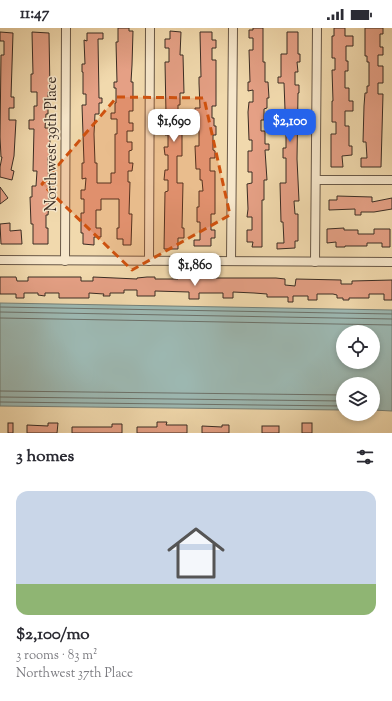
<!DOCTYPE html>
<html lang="en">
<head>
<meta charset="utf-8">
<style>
	:root { --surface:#fff; --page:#f7f7f7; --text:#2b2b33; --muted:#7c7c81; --accent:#2563eb }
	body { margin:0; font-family:"Sorts Mill Goudy",serif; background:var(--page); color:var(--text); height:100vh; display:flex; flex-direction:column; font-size:15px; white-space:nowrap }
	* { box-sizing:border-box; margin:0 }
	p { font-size:13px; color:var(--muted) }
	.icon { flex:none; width:22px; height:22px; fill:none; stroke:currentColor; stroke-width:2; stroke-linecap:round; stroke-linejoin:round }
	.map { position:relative; height:405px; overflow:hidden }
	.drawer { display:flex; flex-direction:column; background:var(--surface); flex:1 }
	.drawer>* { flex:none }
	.tools { position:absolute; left:336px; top:297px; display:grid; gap:8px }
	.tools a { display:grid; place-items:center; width:44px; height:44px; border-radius:50%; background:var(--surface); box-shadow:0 2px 6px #0003; font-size:20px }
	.price { position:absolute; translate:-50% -34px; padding:0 9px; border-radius:8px; background:#fff; color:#222; font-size:13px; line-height:26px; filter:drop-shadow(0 1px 2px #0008) }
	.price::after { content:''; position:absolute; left:50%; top:24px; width:12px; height:9px; margin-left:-6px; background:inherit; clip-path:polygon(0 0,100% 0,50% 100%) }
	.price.on { background:var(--accent); color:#fff }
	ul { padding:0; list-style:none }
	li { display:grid; align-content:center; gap:8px; height:212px; padding:0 16px }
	li span { display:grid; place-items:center; height:124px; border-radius:12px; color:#555 }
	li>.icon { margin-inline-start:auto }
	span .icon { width:72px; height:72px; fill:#fffc; stroke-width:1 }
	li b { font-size:17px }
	h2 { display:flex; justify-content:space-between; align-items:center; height:48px; padding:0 16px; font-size:17px }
	.status { display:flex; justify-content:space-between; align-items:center; height:28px; padding:0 20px; background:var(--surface); direction:ltr }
	.status svg { height:11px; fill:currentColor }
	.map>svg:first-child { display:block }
	.water { fill:#9db9b3; stroke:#758179; fill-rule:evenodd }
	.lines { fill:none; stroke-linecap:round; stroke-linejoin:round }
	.shore { stroke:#6c726b; stroke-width:1 }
	.building { fill:#e5a085; stroke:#3a2c23 }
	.street-casing { stroke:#685746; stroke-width:10 }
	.street { stroke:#f6e6ca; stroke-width:8 }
	.marked { fill:#ce520f; fill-opacity:0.2; stroke:#ce520f; stroke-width:3; stroke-dasharray:8 5; stroke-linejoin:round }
	.labels { text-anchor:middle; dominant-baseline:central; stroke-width:3; stroke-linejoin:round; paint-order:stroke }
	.street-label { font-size:15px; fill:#3a2c23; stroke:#f6e6ca }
</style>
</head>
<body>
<div class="status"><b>11:47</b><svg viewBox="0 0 49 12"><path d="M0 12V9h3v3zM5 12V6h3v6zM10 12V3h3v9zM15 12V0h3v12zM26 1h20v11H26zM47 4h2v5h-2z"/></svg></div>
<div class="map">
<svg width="392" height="405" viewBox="0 0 392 405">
	<rect width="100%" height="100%" fill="#f1d9ad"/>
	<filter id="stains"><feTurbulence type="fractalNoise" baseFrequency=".005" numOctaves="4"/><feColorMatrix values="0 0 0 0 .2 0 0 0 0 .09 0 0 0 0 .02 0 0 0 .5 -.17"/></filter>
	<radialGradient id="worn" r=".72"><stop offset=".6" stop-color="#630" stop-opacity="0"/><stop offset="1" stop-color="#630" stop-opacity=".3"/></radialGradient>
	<path class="water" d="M 0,275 L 392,282 L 392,383 L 373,382 L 373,356 L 343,356 L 343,382 L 0,378 ZM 343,304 L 373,304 L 373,334 L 343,334 Z"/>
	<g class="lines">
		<g class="shore">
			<polyline points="0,279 392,286"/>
			<polyline points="0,284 392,291"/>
			<polyline points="0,290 392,297"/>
			<polyline points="0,363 343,367"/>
			<polyline points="0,369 343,373"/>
			<polyline points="0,374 343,378"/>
		</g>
	</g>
	<g class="building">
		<polygon points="118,0 129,0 129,3 133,3 132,37 131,54 133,54 133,83 129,83 129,95 133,95 133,103 127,103 127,114 132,114 132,122 129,123 129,135 133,135 132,143 128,143 128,154 130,154 129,186 132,186 131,217 123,217 123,211 117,211 117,200 119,200 119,171 101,171 101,182 96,182 96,200 101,200 101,209 94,209 94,217 83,216 83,205 81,205 81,185 84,185 84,171 81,171 81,162 85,162 86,150 82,151 82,135 84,135 82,77 86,77 86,66 83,66 83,44 82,44 82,36 85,36 84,12 87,13 87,5 103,5 103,11 98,11 99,70 102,70 102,75 99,75 99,86 95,86 94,106 95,135 97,135 97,155 111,155 111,145 115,145 115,106 117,106 117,91 111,91 111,85 115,85 115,75 116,75 116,60 114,60 114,54 117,54 116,14 118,14"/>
		<polygon points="253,0 263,0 263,34 265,34 265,54 268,54 269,70 267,70 267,80 264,81 264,92 261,92 261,103 265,103 265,116 269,116 269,122 265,122 267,152 264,152 264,172 262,172 262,219 252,219 253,214 247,214 247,202 252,202 252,189 247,189 248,181 247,156 252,155 252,144 248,144 248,123 252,123 252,112 249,112 248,84 249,74 253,74 253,62 248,63 248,54 250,54 249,22 253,22 253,10 249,10 249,2 253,2"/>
		<polygon points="334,0 345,0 345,8 353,8 353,18 346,18 346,33 348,33 348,43 345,43 345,60 349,60 349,73 353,73 353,83 345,83 345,98 349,98 349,118 352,118 352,127 342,128 343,139 331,139 331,106 336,106 336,94 332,94 332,73 333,73 332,42 335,42 335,30 332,30 332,8 334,8"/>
		<polygon points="365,0 383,0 383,6 380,6 380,19 383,19 383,27 378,27 378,38 383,38 383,55 378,55 378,66 383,66 381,139 361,139 361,130 367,130 366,114 363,114 364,78 365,65 367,65 367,58 369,58 369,34 367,34 367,28 365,28"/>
		<polygon points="170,3 181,4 180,27 183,27 184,65 180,65 180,77 178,77 178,90 182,90 182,128 177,128 177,155 183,155 182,200 184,200 184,210 178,210 178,221 164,221 165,164 168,163 168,152 164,152 165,142 168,142 168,127 165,127 164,119 168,119 168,107 165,107 165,98 168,98 168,86 166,86 165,34 169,34 169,20 165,20 165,11 170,11"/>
		<polygon points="0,4 13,5 11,69 14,69 14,80 9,80 9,92 16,92 14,128 11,142 14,143 12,152 0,149 0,139 2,129 1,129 0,109 1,27 4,27 4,13 0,13"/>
		<polygon points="32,4 49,5 50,64 48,64 48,86 46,86 45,100 49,100 50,112 50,129 48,129 49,175 48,187 46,187 46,200 48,200 48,216 33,216 33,196 31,196 30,169 32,169 32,158 36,158 37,143 33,143 34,101 29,101 29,92 34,92 34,78 37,78 37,64 31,64 31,46 33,46"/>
		<polygon points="200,4 212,4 212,12 216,12 216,20 212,20 212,32 216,32 216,78 212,78 212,90 214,90 214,98 216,98 216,107 213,107 213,122 215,123 215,130 210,130 210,143 215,143 215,186 211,186 211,202 215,202 215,210 211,210 211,218 194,218 194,212 200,212 200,194 197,194 197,179 199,179 199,163 203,163 202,152 200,152 200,141 196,141 195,118 199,118 199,86 195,86 195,80 200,80 199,55 199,49 201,49"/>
		<polygon points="287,4 298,4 298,26 300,26 300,34 297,34 298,44 295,44 295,57 299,57 299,65 298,65 297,131 299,173 294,173 295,186 298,186 298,213 295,213 295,220 277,221 277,215 284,215 283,194 281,194 280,155 286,155 286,130 283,130 283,120 286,120 286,108 284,55 278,55 278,49 281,49 281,26 287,26"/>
		<polygon points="0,159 8,170 0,176"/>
		<polygon points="337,168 372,169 372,174 392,170 392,181 374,184 361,184 361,187 355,187 355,181 329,182 329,172 337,172"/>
		<polygon points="10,195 10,203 21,202 22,216 1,216 0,196"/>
		<polygon points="344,200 344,202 358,202 358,206 374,206 374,201 390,201 390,219 382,219 382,215 367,215 367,218 345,218 345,219 336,219 336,214 327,215 327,201"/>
		<polygon points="0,249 16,249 17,253 28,253 28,249 81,249 81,253 93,253 93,249 137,251 137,250 147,249 155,249 155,251 178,251 178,250 276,250 285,251 285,257 295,258 296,251 341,252 341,256 352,256 352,253 392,252 392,272 384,272 384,266 369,266 369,270 349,270 349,272 343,272 343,270 337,270 337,267 333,266 317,266 317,272 308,272 308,268 293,268 293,274 288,274 288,269 267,269 267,266 254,265 233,264 233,270 223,270 223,265 199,265 199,271 189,271 189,264 155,263 155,268 137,268 137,262 124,262 124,265 110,265 110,268 103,268 104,266 89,265 89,270 59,270 59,265 45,265 45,268 38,267 38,265 24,265 24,270 16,270 16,266 0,266"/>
		<polygon points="157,394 167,394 166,397 187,397 187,405 137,405 137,399 157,399"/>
		<rect x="8" y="395" width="5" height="10"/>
		<polygon points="48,395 58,395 57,405 27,405 27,397 48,398"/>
		<rect x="302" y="395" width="10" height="10"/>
		<polygon points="112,396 122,396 122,405 72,405 72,399 112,399"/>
		<polygon points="222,397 229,397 229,405 202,405 202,398 222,399"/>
		<rect x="262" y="398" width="17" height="7"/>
	</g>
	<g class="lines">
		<g class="street-casing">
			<g id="street">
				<polyline points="316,152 392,152"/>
				<polyline points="0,232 392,234"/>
				<polyline points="65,233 66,0"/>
				<polyline points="149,233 150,0"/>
				<polyline points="231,233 233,0"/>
				<polyline points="315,234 317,0"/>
			</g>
		</g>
		<use href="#street" class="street"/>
	</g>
	<path class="marked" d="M 117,69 L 204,70 L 230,187 L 132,242 L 42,156 Z"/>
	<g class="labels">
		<g class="street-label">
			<text transform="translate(52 116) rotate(-90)">Northwest 39th Place</text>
		</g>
	</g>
	<rect width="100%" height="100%" filter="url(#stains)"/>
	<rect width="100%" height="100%" fill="url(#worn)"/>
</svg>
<div class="tools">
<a><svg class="icon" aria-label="locate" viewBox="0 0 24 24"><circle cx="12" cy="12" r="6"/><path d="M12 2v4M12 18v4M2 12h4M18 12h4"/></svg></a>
<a><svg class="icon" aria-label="layers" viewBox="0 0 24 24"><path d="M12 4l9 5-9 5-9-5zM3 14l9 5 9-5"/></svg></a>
</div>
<b class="price" style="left:174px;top:115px">$1,690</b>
<b class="price on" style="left:290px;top:115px">$2,100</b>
<b class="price" style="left:195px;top:259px">$1,860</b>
</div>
<section class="drawer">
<h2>3 homes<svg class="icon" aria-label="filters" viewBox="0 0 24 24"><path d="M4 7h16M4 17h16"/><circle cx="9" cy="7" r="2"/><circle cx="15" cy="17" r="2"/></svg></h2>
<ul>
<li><span style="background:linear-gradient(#c9d6e8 75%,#8fb573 0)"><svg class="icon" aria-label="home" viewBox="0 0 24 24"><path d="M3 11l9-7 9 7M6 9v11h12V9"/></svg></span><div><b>$2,100/mo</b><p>3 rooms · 83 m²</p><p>Northwest 37th Place</p></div></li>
</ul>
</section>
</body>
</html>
